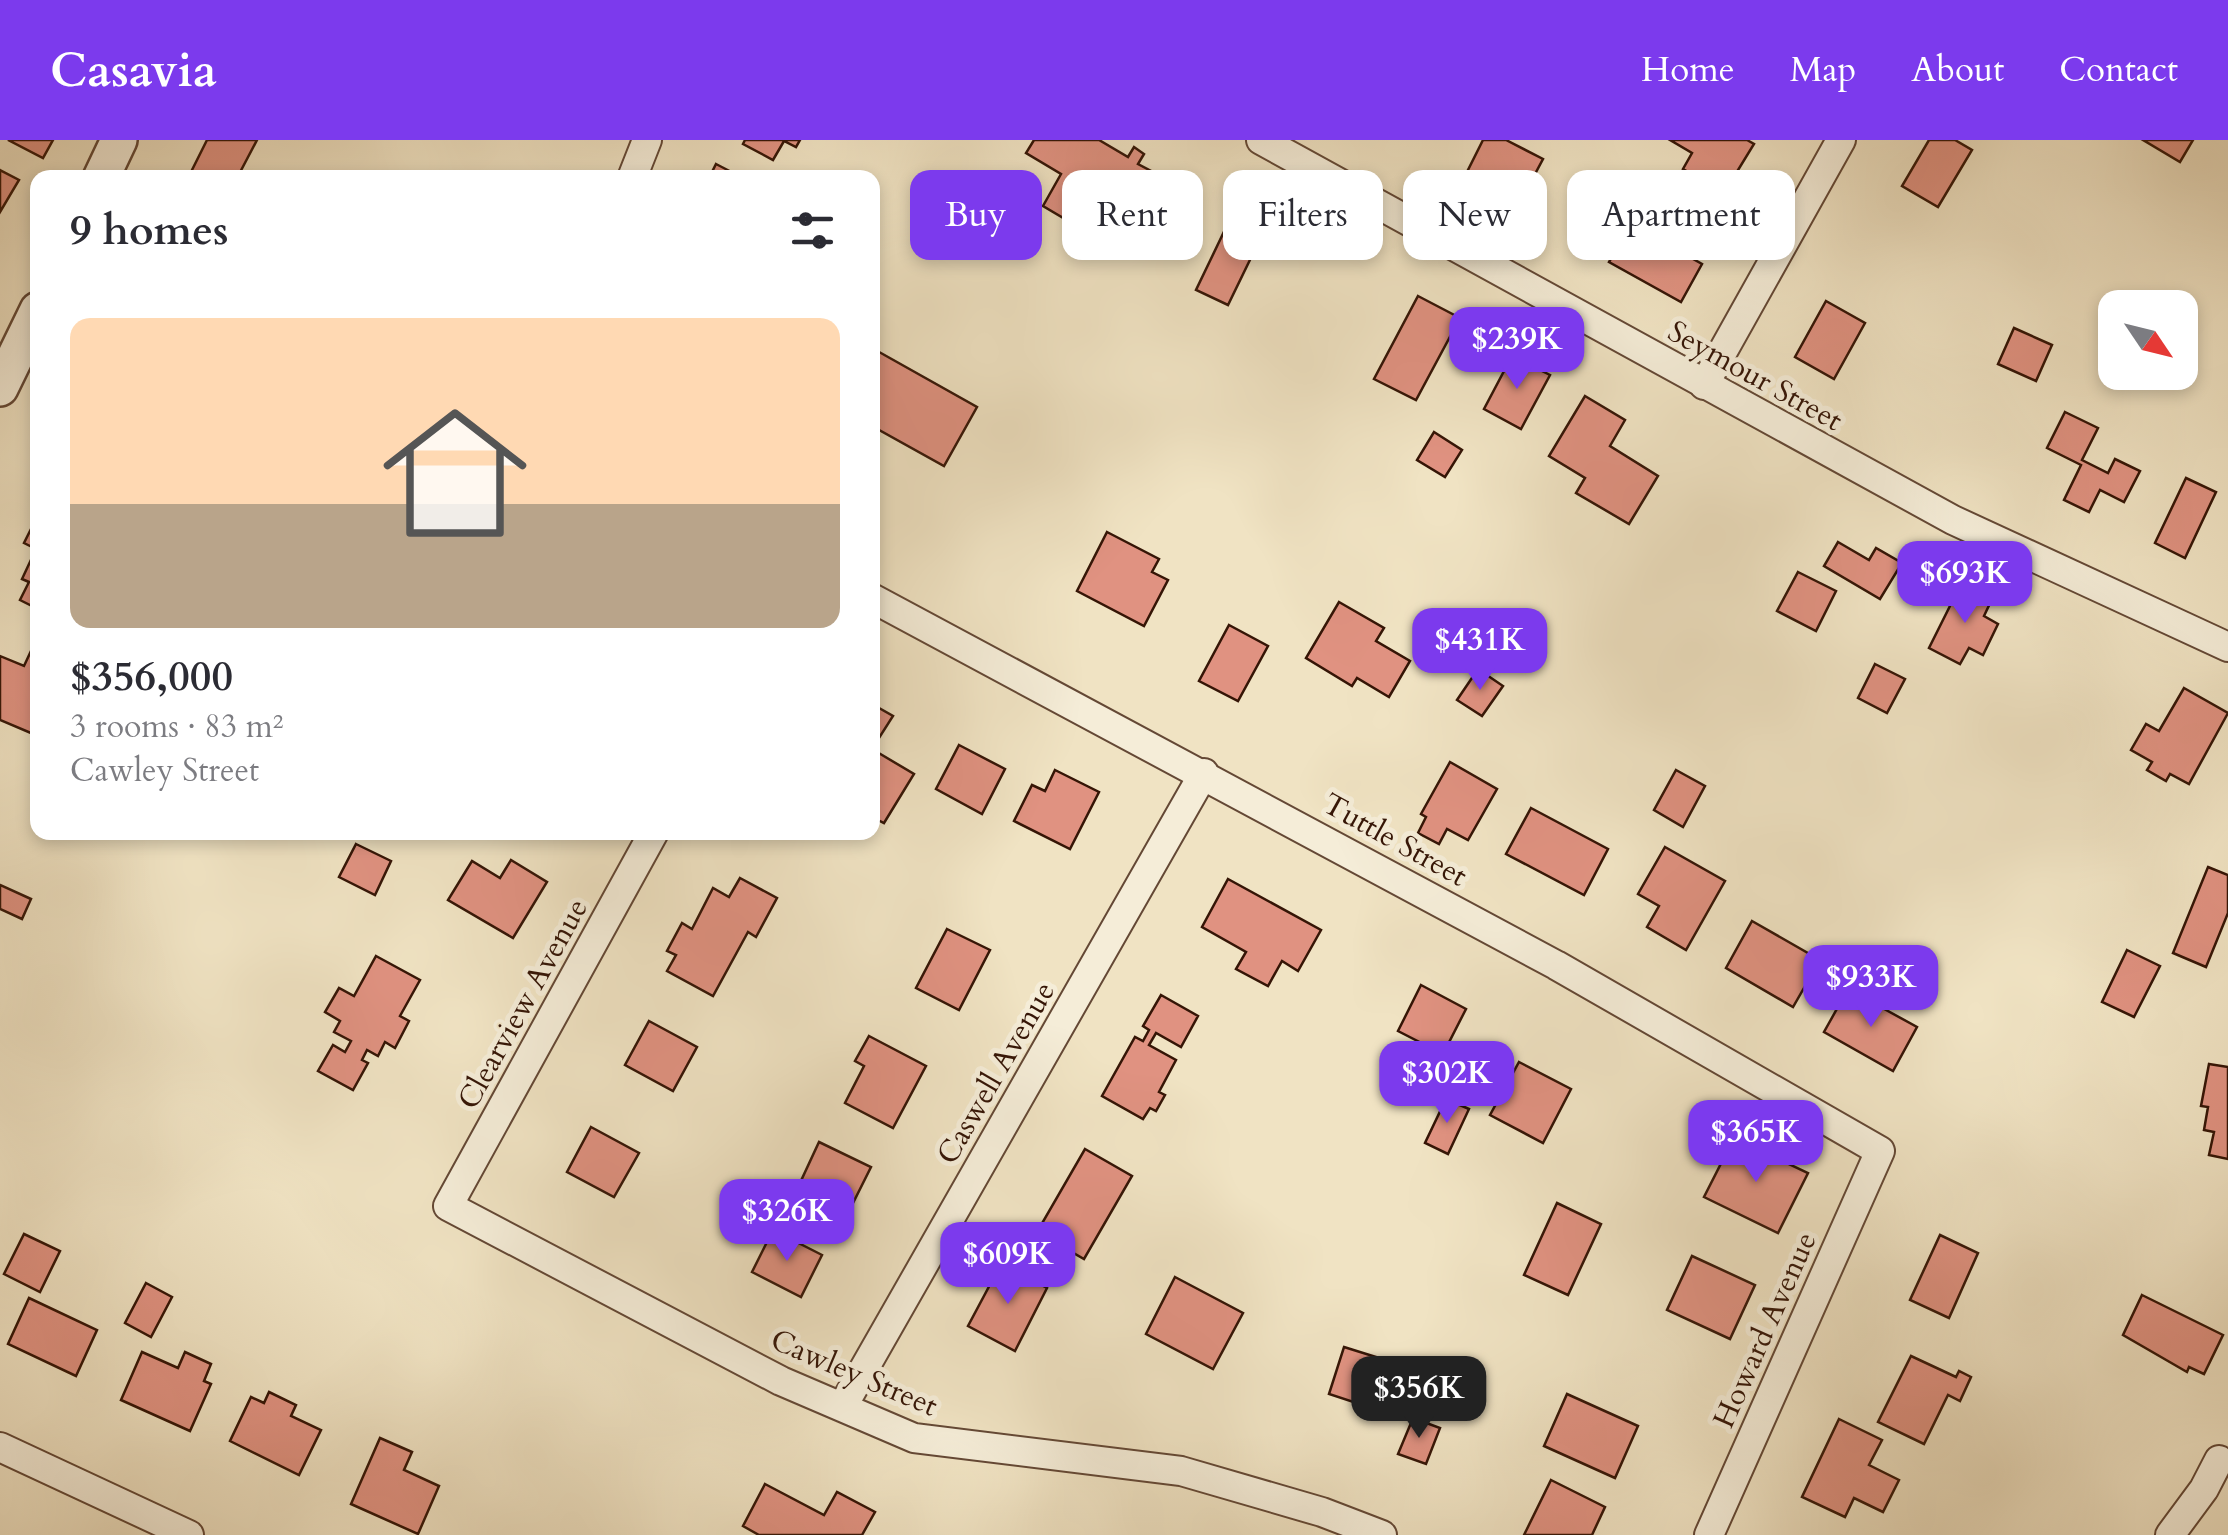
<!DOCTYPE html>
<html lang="en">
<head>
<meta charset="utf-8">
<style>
	:root { --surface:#fff; --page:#f7f7f7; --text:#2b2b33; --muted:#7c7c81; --line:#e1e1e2; --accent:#7c3aed }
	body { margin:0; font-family:Cardo,serif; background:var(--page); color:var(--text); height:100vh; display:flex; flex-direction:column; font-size:38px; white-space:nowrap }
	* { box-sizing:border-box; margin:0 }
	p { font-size:32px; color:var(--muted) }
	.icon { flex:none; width:55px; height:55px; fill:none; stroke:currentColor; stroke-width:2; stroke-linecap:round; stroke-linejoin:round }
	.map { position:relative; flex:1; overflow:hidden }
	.details { position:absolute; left:30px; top:30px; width:850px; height:670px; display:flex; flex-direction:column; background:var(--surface); border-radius:20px; box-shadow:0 5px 15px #0003 }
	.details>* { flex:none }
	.hud { position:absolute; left:910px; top:30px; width:950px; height:90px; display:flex; gap:20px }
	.needle { width:65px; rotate:125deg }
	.controls { position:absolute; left:2098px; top:150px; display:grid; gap:20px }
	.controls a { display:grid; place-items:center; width:100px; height:100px; border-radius:20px; background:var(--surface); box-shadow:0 5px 15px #0003; font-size:50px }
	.price { position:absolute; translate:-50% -85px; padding:0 22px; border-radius:20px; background:var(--accent); color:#fff; font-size:32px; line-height:65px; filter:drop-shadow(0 2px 5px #0008) }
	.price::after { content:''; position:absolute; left:50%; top:60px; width:30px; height:22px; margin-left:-15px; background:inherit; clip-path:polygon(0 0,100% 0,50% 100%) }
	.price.selected { background:#222; color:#fff }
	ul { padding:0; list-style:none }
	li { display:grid; align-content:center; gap:20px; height:530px; padding:0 40px }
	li+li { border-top:2px solid var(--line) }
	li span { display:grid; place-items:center; height:310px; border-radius:20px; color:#555 }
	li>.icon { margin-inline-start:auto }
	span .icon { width:180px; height:180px; fill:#fffc; stroke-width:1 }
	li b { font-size:42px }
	h2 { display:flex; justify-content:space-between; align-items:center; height:120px; padding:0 40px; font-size:42px }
	.chip { padding:0 35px; border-radius:20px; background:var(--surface); box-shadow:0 5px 15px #0003; font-size:35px; line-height:90px }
	.chip.selected { background:var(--accent); color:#fff }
	header { display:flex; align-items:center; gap:60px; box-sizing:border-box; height:140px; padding:0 50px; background:var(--accent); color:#fff }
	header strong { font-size:48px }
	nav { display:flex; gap:55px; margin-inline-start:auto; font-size:35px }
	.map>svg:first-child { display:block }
	.building { fill:#e09281; stroke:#351506; stroke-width:2.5 }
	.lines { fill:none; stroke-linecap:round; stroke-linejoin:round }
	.minor-casing { stroke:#644835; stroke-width:32 }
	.tertiary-casing { stroke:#644835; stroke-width:40 }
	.minor { stroke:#f5edd8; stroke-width:28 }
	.tertiary { stroke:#f5edd8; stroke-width:35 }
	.labels { text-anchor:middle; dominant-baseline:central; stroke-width:10; stroke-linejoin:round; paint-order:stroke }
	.street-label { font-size:30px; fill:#351506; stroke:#f5edd8 }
</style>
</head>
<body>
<header>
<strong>Casavia</strong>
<nav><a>Home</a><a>Map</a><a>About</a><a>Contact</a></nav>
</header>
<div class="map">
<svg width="2228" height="1395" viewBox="0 0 2228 1395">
	<rect width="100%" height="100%" fill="#f0e3c3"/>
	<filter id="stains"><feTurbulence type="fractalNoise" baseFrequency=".002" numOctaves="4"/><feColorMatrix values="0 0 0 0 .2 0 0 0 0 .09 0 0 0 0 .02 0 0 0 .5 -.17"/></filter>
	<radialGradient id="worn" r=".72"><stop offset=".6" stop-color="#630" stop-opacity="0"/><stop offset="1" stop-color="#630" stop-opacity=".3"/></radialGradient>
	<g class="building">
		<polygon points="8,0 53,0 43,18"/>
		<polygon points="207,0 257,0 237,38 188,38"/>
		<polygon points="745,0 800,0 796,7 784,1 773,20 743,4"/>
		<polygon points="1034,0 1099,0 1128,17 1134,7 1144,14 1138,24 1153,32 1141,52 1156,60 1143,81 1129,72 1109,105 1043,66 1061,34 1026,13"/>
		<polygon points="1483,0 1506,0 1543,19 1519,64 1507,58 1504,63 1491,56 1490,48 1465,36"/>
		<polygon points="1670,0 1747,0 1754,4 1724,53 1683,29 1692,13"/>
		<polygon points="1929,0 1955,0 1972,10 1938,67 1902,46"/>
		<polygon points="2143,0 2193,0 2180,22"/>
		<polygon points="716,24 743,38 709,38"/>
		<polygon points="0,30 19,40 0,72"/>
		<polygon points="1232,75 1264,91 1228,165 1196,150"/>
		<polygon points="1631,84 1702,124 1681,162 1609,122"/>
		<polygon points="1418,156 1460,178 1416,260 1374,239"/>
		<polygon points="1826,161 1865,183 1834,239 1795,217"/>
		<polygon points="2014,188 2052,205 2036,241 1998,224"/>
		<polygon points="872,208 977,267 944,326 872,286"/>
		<polygon points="1512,216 1550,235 1521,289 1484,269"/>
		<polygon points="1585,256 1625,280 1610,306 1658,336 1629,384 1576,353 1585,338 1549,316"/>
		<polygon points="2065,272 2098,288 2082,320 2108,333 2115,319 2140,331 2124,362 2100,350 2089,372 2064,360 2081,325 2047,308"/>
		<polygon points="1434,292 1462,310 1445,337 1417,320"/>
		<polygon points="2186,338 2216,352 2185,418 2155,403"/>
		<polygon points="38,375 38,469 20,460 29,442 22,439 36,409 24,403"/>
		<polygon points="1107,392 1159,419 1152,432 1168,440 1144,486 1077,451"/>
		<polygon points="1838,402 1869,420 1876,408 1902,423 1880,459 1824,426"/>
		<polygon points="1798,432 1836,451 1816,491 1777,471"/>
		<polygon points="1961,444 1992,459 1984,476 1998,484 1983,515 1969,508 1960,524 1929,508"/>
		<polygon points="1339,462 1384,488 1376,501 1410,521 1389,557 1357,538 1352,546 1306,518"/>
		<polygon points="1229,485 1268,506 1238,561 1199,541"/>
		<polygon points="31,511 38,514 33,555 38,556 38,596 0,580 0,516 24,526"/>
		<polygon points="1875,524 1905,539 1887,573 1858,558"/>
		<polygon points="1478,529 1503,546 1482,576 1457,560"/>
		<polygon points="2184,548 2228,573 2189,644 2170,634 2166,641 2147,630 2152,622 2131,610 2146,584 2159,591"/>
		<polygon points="872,564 893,576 872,609"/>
		<polygon points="959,605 1005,629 982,674 936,649"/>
		<polygon points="872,609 914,634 884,683 872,677"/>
		<polygon points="1450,622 1497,649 1468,700 1447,689 1439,704 1418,693 1426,677 1421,674"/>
		<polygon points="1055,630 1099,652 1070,709 1014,681 1032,645 1045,651"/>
		<polygon points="1676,630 1705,646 1683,687 1654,670"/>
		<polygon points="1531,668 1608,709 1584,755 1506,714"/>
		<polygon points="356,704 391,721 375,755 339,737"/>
		<polygon points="1665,707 1725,741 1686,810 1647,787 1659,766 1638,754"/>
		<polygon points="511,720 547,742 513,798 448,760 472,721 500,738"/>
		<polygon points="2208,727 2228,735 2228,773 2206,827 2173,813"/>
		<polygon points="740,738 777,758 756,797 748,792 713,856 667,831 676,815 667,811 682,783 692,789 713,748 729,757"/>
		<polygon points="1228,739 1321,790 1298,831 1282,821 1268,846 1236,829 1246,812 1202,787"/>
		<polygon points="0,745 31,759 22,779 0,769"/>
		<polygon points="1752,781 1820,820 1793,867 1726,828"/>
		<polygon points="947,789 990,810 959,870 916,848"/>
		<polygon points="2127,810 2160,826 2134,877 2102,862"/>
		<polygon points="376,816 420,840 400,876 409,881 395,908 385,902 378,916 367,910 362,920 368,923 353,950 318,931 333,905 345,912 351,901 334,892 340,881 325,872 339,848 354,856"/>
		<polygon points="1421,845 1466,869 1443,914 1398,891"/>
		<polygon points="1848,849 1917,887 1893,931 1824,892"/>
		<polygon points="1161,855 1198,876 1181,907 1156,893 1149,905 1176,920 1159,952 1165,955 1156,971 1150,968 1143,979 1102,956 1135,897 1143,901 1149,890 1143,886"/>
		<polygon points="649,881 697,907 673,951 625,925"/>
		<polygon points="869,896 926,926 893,988 845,963 864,926 855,921"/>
		<polygon points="1519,922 1571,949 1543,1003 1490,975"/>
		<polygon points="2209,924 2228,927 2228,1019 2209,1015 2214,992 2204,990 2208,967 2201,966"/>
		<polygon points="1446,959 1469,969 1448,1014 1425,1003"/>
		<polygon points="591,987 639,1013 614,1057 567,1032"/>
		<polygon points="1734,998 1808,1033 1778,1093 1704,1057"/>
		<polygon points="819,1002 871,1027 851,1067 800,1043"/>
		<polygon points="1085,1009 1132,1036 1084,1119 1037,1092"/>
		<polygon points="1557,1063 1601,1084 1568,1155 1524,1135"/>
		<polygon points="773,1090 822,1115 801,1157 752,1132"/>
		<polygon points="24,1094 60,1111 40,1152 4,1134"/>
		<polygon points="1940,1095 1978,1113 1949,1178 1910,1160"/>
		<polygon points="1692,1116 1755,1145 1730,1199 1667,1170"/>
		<polygon points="1001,1124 1047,1148 1015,1211 968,1186"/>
		<polygon points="1175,1137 1243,1173 1213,1229 1146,1194"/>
		<polygon points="146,1143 172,1157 151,1197 125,1183"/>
		<polygon points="2142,1155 2223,1195 2204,1234 2189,1227 2187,1232 2123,1195"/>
		<polygon points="29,1158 97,1190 76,1236 8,1204"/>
		<polygon points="1344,1207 1421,1231 1405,1279 1329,1254"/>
		<polygon points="142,1212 178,1228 185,1212 211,1224 204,1241 211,1244 190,1291 121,1260"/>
		<polygon points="1911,1216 1956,1237 1959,1231 1971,1237 1960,1261 1948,1255 1924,1304 1878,1282"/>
		<polygon points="269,1252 296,1265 291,1276 321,1290 299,1335 230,1301 251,1257 264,1263"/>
		<polygon points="1567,1254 1638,1286 1615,1338 1544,1306"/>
		<polygon points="1413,1278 1440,1288 1426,1324 1398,1314"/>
		<polygon points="1839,1279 1882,1300 1869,1325 1899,1340 1883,1372 1854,1358 1845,1377 1802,1357"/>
		<polygon points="380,1298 412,1312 404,1330 439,1346 418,1394 351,1364"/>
		<polygon points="1551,1340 1605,1367 1592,1395 1524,1395"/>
		<polygon points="765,1344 824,1375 837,1352 875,1372 862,1395 759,1395 743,1386"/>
	</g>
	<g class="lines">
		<g class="minor-casing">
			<g id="minor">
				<polyline points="1261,0 1953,380 2228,507"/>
				<polyline points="632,38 647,0"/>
				<polyline points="1704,245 1841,0"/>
				<polyline points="872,458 1556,825 1880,1011 1709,1395"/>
				<polyline points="654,692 448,1066 781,1241 914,1298 1181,1331 1322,1372 1382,1395"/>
				<polyline points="844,1264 1204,633"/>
				<polyline points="0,1307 189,1395"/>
				<polyline points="2170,1395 2204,1349 2219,1320"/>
			</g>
		</g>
		<g class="tertiary-casing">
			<g id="tertiary">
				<polyline points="101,38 119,0"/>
				<polyline points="0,248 38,170"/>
			</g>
		</g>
		<use href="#minor" class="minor"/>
		<use href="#tertiary" class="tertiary"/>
	</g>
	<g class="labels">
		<g class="street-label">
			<text transform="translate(1755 236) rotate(29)">Seymour Street</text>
			<text transform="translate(1395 700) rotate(29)">Tuttle Street</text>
			<text transform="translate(523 864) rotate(-61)">Clearview Avenue</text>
			<text transform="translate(996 933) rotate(-60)">Caswell Avenue</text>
			<text transform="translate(1765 1190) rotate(-66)">Howard Avenue</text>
			<text transform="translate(854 1233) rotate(23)">Cawley Street</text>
		</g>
	</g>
	<rect width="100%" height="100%" filter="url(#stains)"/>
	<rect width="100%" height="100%" fill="url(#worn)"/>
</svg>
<div class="controls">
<a><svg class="needle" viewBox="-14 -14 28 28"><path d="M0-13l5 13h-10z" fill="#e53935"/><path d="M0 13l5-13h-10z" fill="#7c7c81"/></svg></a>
</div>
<b class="price" style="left:1517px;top:252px">$239K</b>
<b class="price" style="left:1965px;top:486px">$693K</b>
<b class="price" style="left:1480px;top:553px">$431K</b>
<b class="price" style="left:1871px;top:890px">$933K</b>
<b class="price" style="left:1447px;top:986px">$302K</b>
<b class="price" style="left:1756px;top:1045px">$365K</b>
<b class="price" style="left:787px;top:1124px">$326K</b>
<b class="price" style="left:1008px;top:1167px">$609K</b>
<b class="price selected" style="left:1419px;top:1301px">$356K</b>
<div class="hud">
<a class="chip selected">Buy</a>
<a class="chip">Rent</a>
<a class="chip">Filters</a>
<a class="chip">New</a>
<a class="chip">Apartment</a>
</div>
<section class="details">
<h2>9 homes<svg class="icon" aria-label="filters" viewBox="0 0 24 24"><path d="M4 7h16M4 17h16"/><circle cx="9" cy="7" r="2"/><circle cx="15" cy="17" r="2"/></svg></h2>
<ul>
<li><span style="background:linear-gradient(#ffd9b3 60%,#b9a48a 0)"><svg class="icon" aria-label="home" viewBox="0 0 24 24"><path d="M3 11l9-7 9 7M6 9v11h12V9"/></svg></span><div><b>$356,000</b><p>3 rooms · 83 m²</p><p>Cawley Street</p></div></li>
</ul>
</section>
</div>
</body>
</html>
